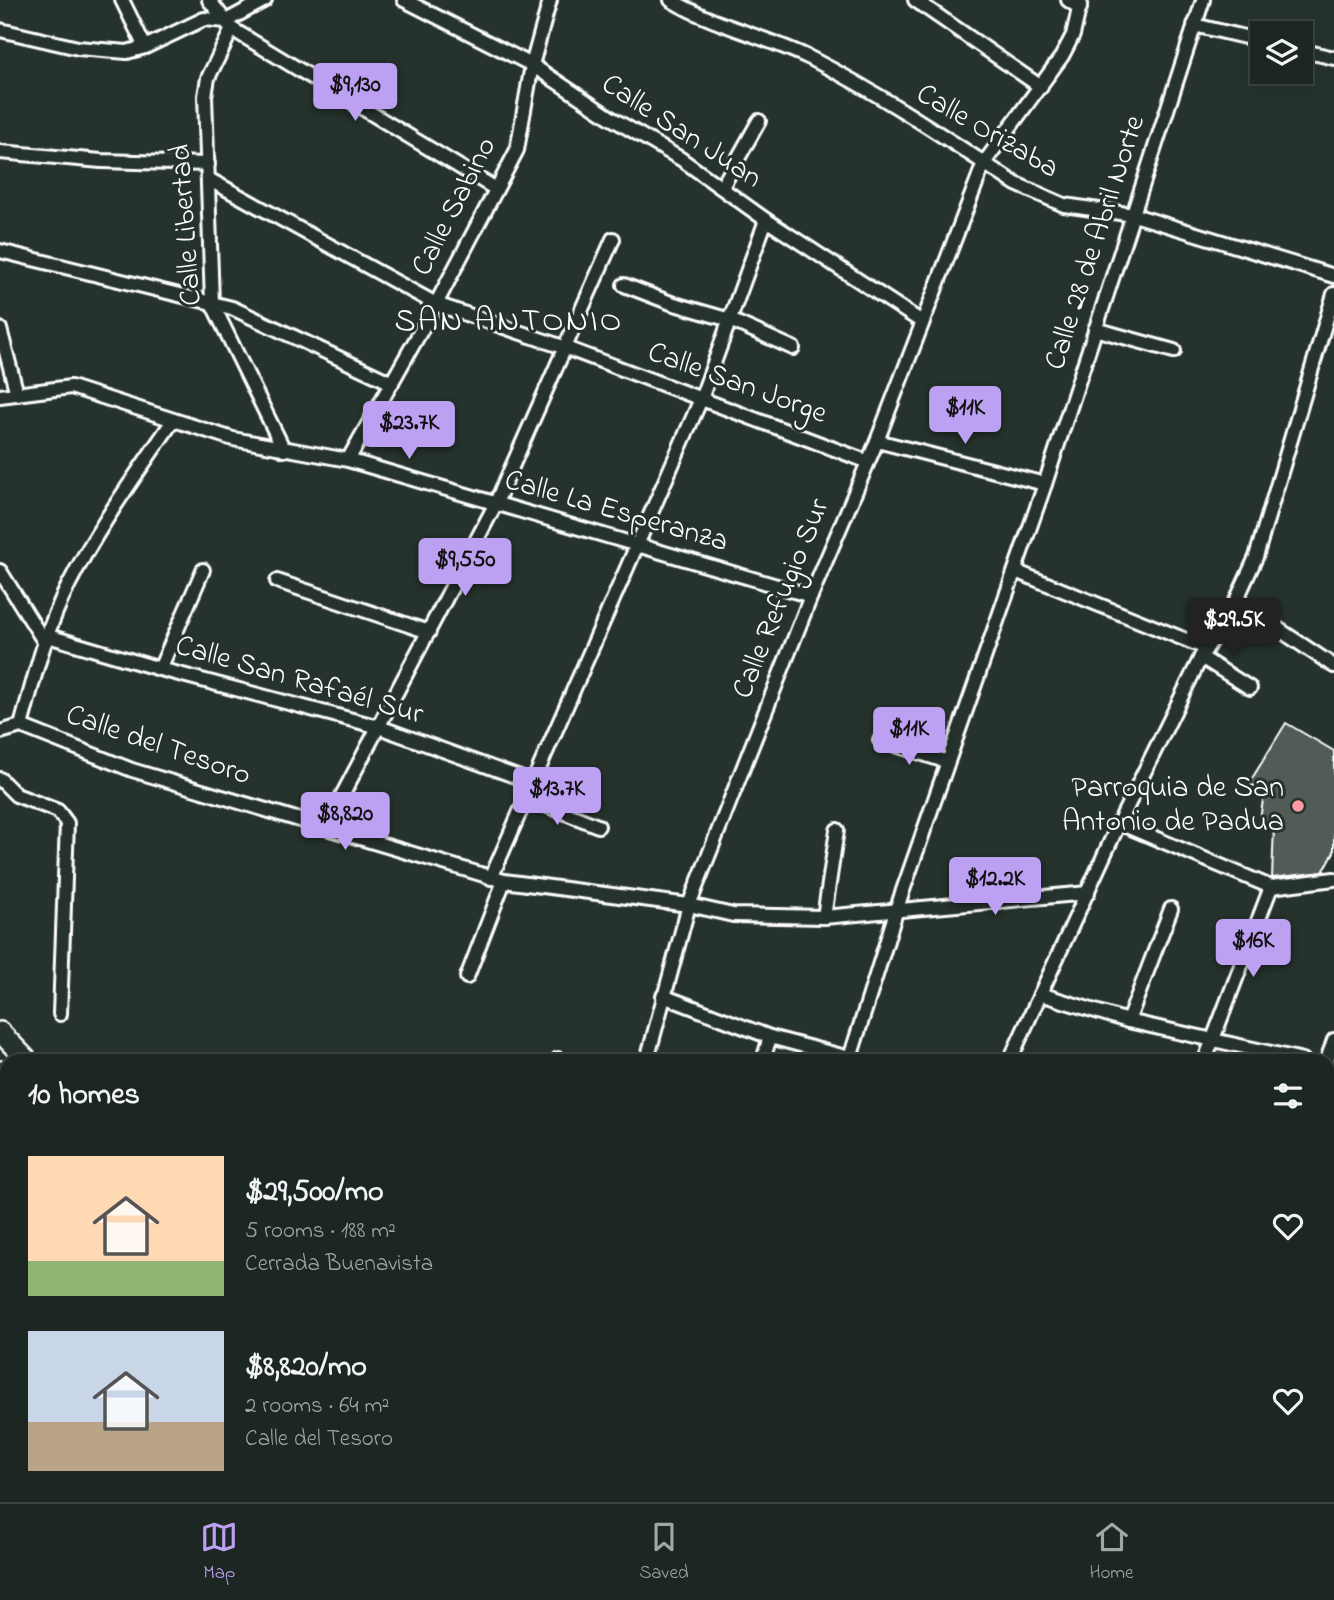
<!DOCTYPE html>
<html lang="en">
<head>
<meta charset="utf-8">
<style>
	:root { --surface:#1c2622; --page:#252e2a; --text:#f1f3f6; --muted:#a0a5a5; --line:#3a4340; --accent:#bca0f2 }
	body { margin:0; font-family:"Indie Flower",sans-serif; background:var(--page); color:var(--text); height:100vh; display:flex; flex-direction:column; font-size:26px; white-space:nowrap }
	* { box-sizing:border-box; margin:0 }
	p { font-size:23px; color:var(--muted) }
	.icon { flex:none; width:38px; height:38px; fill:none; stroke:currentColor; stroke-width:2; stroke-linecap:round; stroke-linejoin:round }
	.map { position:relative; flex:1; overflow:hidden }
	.sheet { position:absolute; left:0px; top:1054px; width:1335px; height:450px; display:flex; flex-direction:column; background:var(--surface); border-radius:21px 21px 0 0; box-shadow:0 7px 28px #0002,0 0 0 2px var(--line) }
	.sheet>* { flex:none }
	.buttons { position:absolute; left:1250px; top:21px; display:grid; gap:14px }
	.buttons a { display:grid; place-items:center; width:63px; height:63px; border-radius:0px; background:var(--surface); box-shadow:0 7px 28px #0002,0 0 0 2px var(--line); font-size:35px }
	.price { position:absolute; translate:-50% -60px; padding:0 16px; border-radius:7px; background:var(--accent); color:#111; font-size:23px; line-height:46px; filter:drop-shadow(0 2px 4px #0008) }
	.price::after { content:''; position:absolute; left:50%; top:42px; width:21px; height:16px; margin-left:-10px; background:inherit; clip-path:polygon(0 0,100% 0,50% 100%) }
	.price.current { background:#222; color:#fff }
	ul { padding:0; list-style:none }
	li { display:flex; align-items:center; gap:21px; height:175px; padding:0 28px }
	li span { display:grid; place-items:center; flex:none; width:196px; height:140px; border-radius:0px; color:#555 }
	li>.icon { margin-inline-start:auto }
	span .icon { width:84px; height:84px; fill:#fffc; stroke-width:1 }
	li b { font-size:30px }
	h2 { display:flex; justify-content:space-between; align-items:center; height:84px; padding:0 28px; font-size:30px }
	.menu { display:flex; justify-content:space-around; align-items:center; height:98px; border-top:2px solid var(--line); background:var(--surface); font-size:19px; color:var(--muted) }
	.menu a { display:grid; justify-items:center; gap:4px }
	.menu .current { color:var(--accent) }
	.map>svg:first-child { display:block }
	.building { fill:#515c57; stroke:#fff; stroke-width:2 }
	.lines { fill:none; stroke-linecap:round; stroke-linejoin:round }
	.minor-casing { stroke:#fff; stroke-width:18 }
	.primary-casing { stroke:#fff; stroke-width:24 }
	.minor { stroke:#26332d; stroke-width:12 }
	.primary { stroke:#26332d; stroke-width:19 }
	.poi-dot { fill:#ff9aa2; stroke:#26332d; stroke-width:2.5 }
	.labels { text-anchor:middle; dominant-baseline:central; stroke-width:6; stroke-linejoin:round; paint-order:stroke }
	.street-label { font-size:30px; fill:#fff; stroke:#26332d }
	.poi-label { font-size:30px; fill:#fff; stroke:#26332d; text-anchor:end }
	.quarter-label { font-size:33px; letter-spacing:2px; fill:#fff; stroke:#26332d }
</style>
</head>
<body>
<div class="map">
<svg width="1334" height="1502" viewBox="0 0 1334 1502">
	<rect width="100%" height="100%" fill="#26332d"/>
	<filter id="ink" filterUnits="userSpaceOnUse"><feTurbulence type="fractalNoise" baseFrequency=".0143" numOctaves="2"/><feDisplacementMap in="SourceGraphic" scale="14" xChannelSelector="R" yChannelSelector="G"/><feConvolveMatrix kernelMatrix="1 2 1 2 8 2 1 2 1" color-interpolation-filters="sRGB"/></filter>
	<g filter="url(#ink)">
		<polygon class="building" points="1286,723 1334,751 1334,852 1323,872 1272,878 1274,826 1259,826 1265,787 1248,785"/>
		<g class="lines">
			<g class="minor-casing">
				<g id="minor">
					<polyline points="122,0 145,47"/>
					<polyline points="209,0 232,29 496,189"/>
					<polyline points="404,0 532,65 611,118 681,159 766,220 922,322"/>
					<path d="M 671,0 C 714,26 765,36 810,58 C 881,94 949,140 1016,184 L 1064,205 L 1134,215 L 1334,276"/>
					<polyline points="915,0 1041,87"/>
					<polyline points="1068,0 1080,8"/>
					<polyline points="1194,25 1262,41"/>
					<polyline points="232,29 208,78 205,96 212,303 284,450"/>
					<polyline points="0,30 78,48 127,52 145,47 204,19 226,21 265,0"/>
					<polyline points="1300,50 1334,58"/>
					<polyline points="0,152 101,161 208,164"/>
					<polyline points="210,180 436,304 566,348 866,461"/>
					<polyline points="722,187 759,121"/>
					<polyline points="0,251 232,308 392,383"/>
					<polyline points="624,285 671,303 730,320 793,348"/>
					<polyline points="0,329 17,394"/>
					<polyline points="1095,329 1174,351"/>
					<polyline points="0,396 71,387 233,439 348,460 811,596"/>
					<polyline points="877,441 1045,484"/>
					<polyline points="348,460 436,304 517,150 532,65 550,0"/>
					<polyline points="0,571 45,643"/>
					<polyline points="1015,571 1206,648"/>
					<polyline points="277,581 429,632"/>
					<polyline points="1236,601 1334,666"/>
					<polyline points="48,636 160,669 379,727 534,783"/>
					<polyline points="1201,657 1250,688"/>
					<polyline points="160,669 203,570"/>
					<polyline points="21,726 132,770 504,881 689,905 733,915 824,917 1088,893"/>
					<path d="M 21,726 C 34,678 46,628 69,584 C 98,527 136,475 172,422"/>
					<polyline points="0,732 21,726"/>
					<polyline points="880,740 948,762"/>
					<polyline points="0,779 16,795 58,811 67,823 60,1014"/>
					<polyline points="528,798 598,826"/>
					<polyline points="1119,823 1271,887 1334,879"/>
					<polyline points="325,828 495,505 613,239"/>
					<polyline points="491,878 701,399 766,220"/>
					<polyline points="824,917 837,830"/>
					<polyline points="467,977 504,881"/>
					<polyline points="1040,994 1128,1021 1303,1060"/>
					<polyline points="663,996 770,1037 857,1060"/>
					<polyline points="1128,1021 1171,909"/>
					<polyline points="850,1058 901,896 1045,484 1203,0"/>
					<polyline points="558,1059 559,1060"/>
					<polyline points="647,1060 689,905 811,596 877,441 984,163 1062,56 1073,35 1081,0"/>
					<polyline points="763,1060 770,1037"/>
					<polyline points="1010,1060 1119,823 1201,657 1236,601 1256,557 1334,294"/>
					<polyline points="1205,1060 1271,887"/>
					<polyline points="1327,1060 1334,1040"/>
					<polyline points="1328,1165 1334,1166"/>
				</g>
			</g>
			<g class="primary-casing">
				<g id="primary">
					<polyline points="0,1032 27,1060"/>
					<polyline points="0,1071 7,1078"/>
					<polyline points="231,1496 232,1502"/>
					<polyline points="261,1496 261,1502"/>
				</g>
			</g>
			<use href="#minor" class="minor"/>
			<use href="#primary" class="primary"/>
		</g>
	</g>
	<circle class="poi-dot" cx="1298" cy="806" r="7"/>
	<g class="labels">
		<g class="street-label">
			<text transform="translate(681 132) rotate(33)">Calle San Juan</text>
			<text transform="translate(987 132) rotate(30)">Calle Orizaba</text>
			<text transform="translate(455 207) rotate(-63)">Calle Sabino</text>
			<text transform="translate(187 225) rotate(-94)">Calle Libertad</text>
			<text transform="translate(1096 243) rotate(-72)">Calle 28 de Abril Norte</text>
			<text transform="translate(737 384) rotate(20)">Calle San Jorge</text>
			<text transform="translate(616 512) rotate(16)">Calle La Esperanza</text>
			<text transform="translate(782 599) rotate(-68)">Calle Refugio Sur</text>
			<text transform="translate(299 681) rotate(16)">Calle San Rafaél Sur</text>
			<text transform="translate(158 746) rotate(19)">Calle del Tesoro</text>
		</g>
		<g class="poi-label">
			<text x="1284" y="789">Parroquia de San<tspan x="1284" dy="34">Antonio de Padua</tspan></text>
		</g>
		<g class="quarter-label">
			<text x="509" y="322">SAN ANTONIO</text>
		</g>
	</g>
</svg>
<div class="buttons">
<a><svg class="icon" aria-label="layers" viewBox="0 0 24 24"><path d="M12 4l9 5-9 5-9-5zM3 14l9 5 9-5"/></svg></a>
</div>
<b class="price" style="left:355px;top:123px">$9,130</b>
<b class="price" style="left:965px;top:446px">$11K</b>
<b class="price" style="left:409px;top:461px">$23.7K</b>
<b class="price" style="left:465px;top:598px">$9,550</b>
<b class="price current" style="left:1234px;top:658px">$29.5K</b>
<b class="price" style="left:909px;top:767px">$11K</b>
<b class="price" style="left:557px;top:827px">$13.7K</b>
<b class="price" style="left:345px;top:852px">$8,820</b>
<b class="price" style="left:995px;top:917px">$12.2K</b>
<b class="price" style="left:1253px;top:979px">$16K</b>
<section class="sheet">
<h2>10 homes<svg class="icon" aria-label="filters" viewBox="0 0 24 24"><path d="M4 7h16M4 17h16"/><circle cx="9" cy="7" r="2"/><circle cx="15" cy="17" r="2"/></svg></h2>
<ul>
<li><span style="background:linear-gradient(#ffd9b3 75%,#8fb573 0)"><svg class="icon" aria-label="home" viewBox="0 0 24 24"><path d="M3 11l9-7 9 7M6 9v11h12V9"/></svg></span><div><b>$29,500/mo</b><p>5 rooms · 188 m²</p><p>Cerrada Buenavista</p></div><svg class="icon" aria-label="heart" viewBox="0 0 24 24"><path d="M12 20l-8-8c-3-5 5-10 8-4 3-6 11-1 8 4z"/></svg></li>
<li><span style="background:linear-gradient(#c9d6e8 65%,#b9a48a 0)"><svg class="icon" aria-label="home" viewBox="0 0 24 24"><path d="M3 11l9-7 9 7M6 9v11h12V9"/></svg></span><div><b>$8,820/mo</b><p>2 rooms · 64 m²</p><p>Calle del Tesoro</p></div><svg class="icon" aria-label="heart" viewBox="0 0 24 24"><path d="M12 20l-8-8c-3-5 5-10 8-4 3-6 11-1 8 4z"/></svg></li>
</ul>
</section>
</div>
<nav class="menu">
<a class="current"><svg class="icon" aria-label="map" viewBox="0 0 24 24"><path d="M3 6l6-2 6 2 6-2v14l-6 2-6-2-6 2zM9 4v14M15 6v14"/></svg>Map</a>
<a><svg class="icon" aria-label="saved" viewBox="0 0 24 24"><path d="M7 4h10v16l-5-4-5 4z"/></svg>Saved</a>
<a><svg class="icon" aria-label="home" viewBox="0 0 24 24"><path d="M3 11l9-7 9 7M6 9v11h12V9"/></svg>Home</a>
</nav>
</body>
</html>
